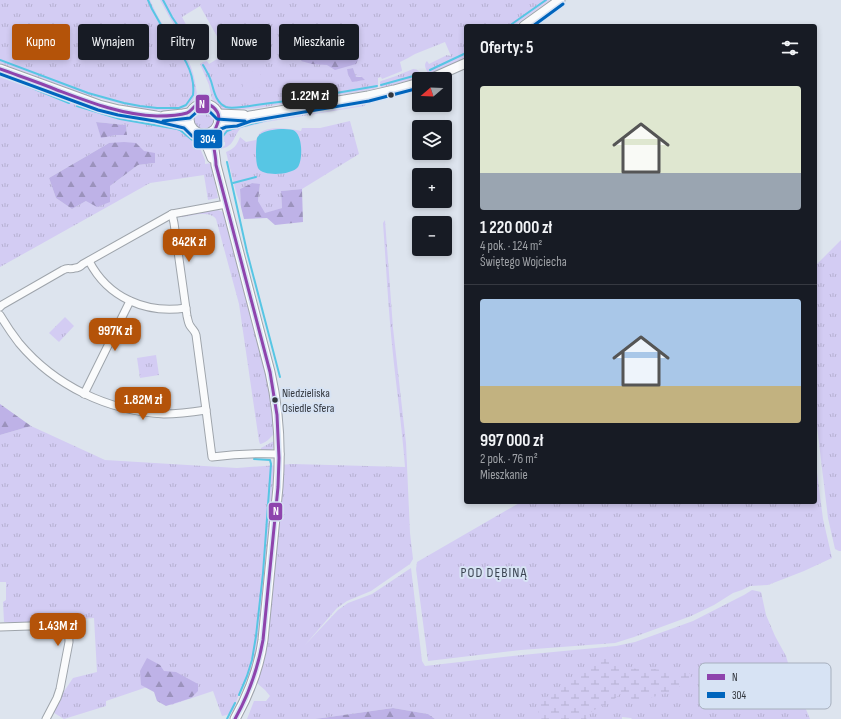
<!DOCTYPE html>
<html lang="pl">
<head>
<meta charset="utf-8">
<style>
	:root { --surface:#171b24; --page:#20242c; --text:#f1f3f6; --muted:#9ea1a6; --line:#363941; --accent:#b45309 }
	body { margin:0; font-family:"Sofia Sans Condensed",sans-serif; background:var(--page); color:var(--text); height:100vh; display:flex; flex-direction:column; font-size:15px; white-space:nowrap }
	* { box-sizing:border-box; margin:0 }
	p { font-size:13px; color:var(--muted) }
	.icon { flex:none; width:22px; height:22px; fill:none; stroke:currentColor; stroke-width:2; stroke-linecap:round; stroke-linejoin:round }
	.map { position:relative; flex:1; overflow:hidden }
	.sheet { position:absolute; left:464px; top:24px; width:353px; height:480px; display:flex; flex-direction:column; background:var(--surface); border-radius:4px; box-shadow:0 2px 6px #0003 }
	.sheet>* { flex:none }
	.guide { position:absolute; left:12px; top:24px; width:380px; height:36px; display:flex; gap:8px }
	.needle { width:26px; rotate:251deg }
	.fabs { position:absolute; left:412px; top:72px; display:grid; gap:8px }
	.fabs a { display:grid; place-items:center; width:40px; height:40px; border-radius:4px; background:var(--surface); box-shadow:0 2px 6px #0003; font-size:20px }
	.price { position:absolute; translate:-50% -34px; padding:0 9px; border-radius:8px; background:var(--accent); color:#fff; font-size:13px; line-height:26px; filter:drop-shadow(0 1px 2px #0008) }
	.price::after { content:''; position:absolute; left:50%; top:24px; width:12px; height:9px; margin-left:-6px; background:inherit; clip-path:polygon(0 0,100% 0,50% 100%) }
	.price.selected { background:#222; color:#fff }
	ul { padding:0; list-style:none }
	li { display:grid; align-content:center; gap:8px; height:212px; padding:0 16px }
	li+li { border-top:1px solid var(--line) }
	li span { display:grid; place-items:center; height:124px; border-radius:4px; color:#555 }
	li>.icon { margin-inline-start:auto }
	span .icon { width:72px; height:72px; fill:#fffc; stroke-width:1 }
	li b { font-size:17px }
	h2 { display:flex; justify-content:space-between; align-items:center; height:48px; padding:0 16px; font-size:17px }
	.tag { padding:0 14px; border-radius:4px; background:var(--surface); box-shadow:0 2px 6px #0003; font-size:14px; line-height:36px }
	.tag.selected { background:var(--accent); color:#fff }
	.map>svg:first-child { display:block }
	.grass { fill:url(#grass-tufts); fill-rule:evenodd }
	.forest { fill:url(#forest-firs) }
	.wetland { fill:url(#wetland-marsh) }
	.pitch { fill:#d3ccf3 }
	.water { fill:#57c6e4 }
	.lines { fill:none; stroke-linecap:round; stroke-linejoin:round }
	.stream { stroke:#57c6e4; stroke-width:2 }
	.street-casing { stroke:#9ea4ab; stroke-width:9 }
	.secondary-casing { stroke:#9ea4ab; stroke-width:11 }
	.street { stroke:#fafbfc; stroke-width:7 }
	.secondary { stroke:#fafbfc; stroke-width:9 }
	.bus-1-casing { stroke:#d7e3f4; stroke-width:6 }
	.bus-2-casing { stroke:#d7e3f4; stroke-width:6 }
	.bus-1 { stroke:#8e44ad; stroke-width:3 }
	.bus-2 { stroke:#0065bd; stroke-width:3 }
	.bus-dot { fill:#32363d; stroke:#d7e3f4; stroke-width:1.5 }
	.labels { text-anchor:middle; dominant-baseline:central; stroke-width:4; stroke-linejoin:round; paint-order:stroke }
	.bus-label { font-size:12px; fill:#32363d; stroke:#d7e3f4; text-anchor:start }
	.neighbourhood-label { font-size:14px; letter-spacing:1px; fill:#3b4452; stroke:#d7e3f4 }
	.key { fill:#d7e3f4; stroke:#a6afbd; stroke-width:1 }
	.key-label { font-size:11px; fill:#32363d }
	.line-badge { stroke:#d7e3f4; stroke-width:1.5 }
	.badge-label { font-size:11px; text-anchor:middle; font-weight:bold; fill:#fff }
</style>
</head>
<body>
<div class="map">
<svg width="841" height="719" viewBox="0 0 841 719">
	<defs>
		<pattern id="grass-tufts" width="24" height="20" patternUnits="userSpaceOnUse"><rect width="24" height="20" fill="#d3ccf3"/><path d="M3 7l-1-3M5 7V3M7 7l1-3M15 17l-1-3M17 17v-4M19 17l1-3" fill="none" stroke="#b6b0d1"/></pattern>
		<pattern id="forest-firs" width="22" height="20" patternUnits="userSpaceOnUse"><rect width="22" height="20" fill="#beb2e7"/><path d="M5 1l3.5 6h-7zM16 11l3.5 6h-7z" fill="#9b92bc"/></pattern>
		<pattern id="wetland-marsh" width="20" height="14" patternUnits="userSpaceOnUse"><rect width="20" height="14" fill="#d3ccf3"/><path d="M1 5h8M5 5V1M11 12h8M15 12V8" fill="none" stroke="#b6b0d1"/></pattern>
	</defs>
	<rect width="100%" height="100%" fill="#dde4ee"/>
	<g class="grass">
		<path d="M 0,0 L 150,0 C 154,9 158,17 163,25 C 172,39 185,51 191,67 C 194,75 196,86 197,95 L 194,97 L 193,101 L 186,107 L 180,110 L 168,111 L 140,109 L 87,95 L 0,63 Z"/>
		<path d="M 160,0 L 550,0 L 514,26 L 466,26 L 466,57 L 449,66 L 430,73 L 428,73 C 426,69 423,65 427,61 L 429,64 L 447,55 L 451,56 L 445,42 L 415,54 L 408,58 L 400,62 L 402,70 L 402,71 L 382,79 L 381,77 L 378,78 L 378,87 L 374,89 L 258,108 L 226,110 L 222,109 L 212,99 L 209,85 L 200,64 L 203,62 L 207,61 L 209,64 L 225,54 L 239,48 L 230,35 L 219,40 L 200,6 L 182,17 L 189,30 L 187,32 L 201,53 L 200,56 L 197,58 L 171,20 ZM 353,68 L 356,77 C 360,76 362,76 364,80 L 357,81 L 347,69 Z"/>
		<path d="M 413,69 C 418,69 421,72 420,77 L 385,87 L 382,88 L 380,86 L 380,82 L 381,81 L 396,76 Z"/>
		<path d="M 0,73 L 66,98 L 94,107 L 188,128 L 193,134 L 200,138 L 205,145 L 200,148 L 205,160 L 205,164 L 211,163 L 218,198 L 208,200 L 204,175 L 150,183 L 0,267 ZM 96,122 L 126,125 L 127,135 L 116,135 L 101,137 ZM 109,143 L 135,143 L 155,163 L 138,165 L 110,186 L 110,202 L 86,201 L 72,209 L 56,198 L 49,178 Z"/>
		<path d="M 363,100 L 365,101 L 366,104 L 364,106 L 266,122 L 241,128 C 233,136 235,146 221,149 L 225,145 L 225,142 L 218,143 C 216,133 221,128 231,126 L 230,123 Z"/>
		<circle cx="204" cy="119" r="11"/>
		<path d="M 350,121 L 359,154 L 302,189 L 281,191 L 282,208 L 264,214 L 258,201 L 260,185 L 252,183 L 240,189 L 241,207 L 236,192 L 226,152 C 234,149 237,145 240,137 L 246,142 L 256,140 C 257,138 258,136 259,134 C 267,125 290,129 301,131 L 302,128 L 320,128 Z"/>
		<path d="M 218,210 L 223,212 L 268,384 L 272,409 L 274,434 C 270,438 266,443 260,444 L 259,441 L 239,304 L 216,219 C 209,210 192,216 182,217 L 182,214 Z"/>
		<path d="M 385,220 L 393,328 L 406,443 L 410,533 L 413,559 L 410,564 L 371,591 L 347,601 L 337,608 L 305,645 L 338,610 L 348,603 L 372,594 L 411,568 L 422,661 L 425,666 L 522,655 L 616,646 L 635,642 L 693,621 L 736,599 L 744,595 L 752,590 L 761,592 L 766,615 L 775,636 L 786,656 L 790,670 L 790,685 L 795,685 L 811,693 L 805,707 L 810,719 L 632,719 L 631,718 L 622,717 L 622,719 L 435,719 L 428,714 L 393,708 L 315,719 L 247,719 L 254,701 L 266,701 L 270,696 L 265,690 L 249,676 L 241,688 L 233,711 L 227,715 L 222,716 L 213,691 L 171,705 L 162,682 L 106,701 L 106,706 L 64,719 L 51,711 L 73,678 L 97,672 L 94,618 L 18,624 L 4,622 L 3,602 L 6,600 L 6,582 L 0,582 L 0,435 L 31,426 L 105,460 L 237,468 L 292,464 L 405,467 C 402,426 396,386 392,345 C 388,305 386,264 383,223 Z"/>
		<polygon points="841,240 841,551 839,551 835,549 828,518 815,410 817,351 815,348 815,266"/>
		<polygon points="65,317 74,326 59,342 49,333"/>
		<polygon points="156,355 159,375 140,378 137,358"/>
		<path d="M 275,441 C 275,451 270,451 261,451 L 261,448 L 272,442 Z"/>
		<polygon points="815,457 823,519 832,558 804,571 768,585 750,586 742,590 733,593 714,605 691,616 634,637 615,643 521,650 428,661 416,569 417,562 521,502 815,502"/>
	</g>
	<g class="forest">
		<polygon points="357,41 358,60 356,64 335,70 327,65 312,64 301,61 304,55 328,54 335,45 340,57 345,57 347,46"/>
		<polygon points="353,68 356,77 362,77 365,80 352,82 348,74 347,69"/>
		<polygon points="96,122 126,125 127,135 116,135 101,138"/>
		<polygon points="124,142 136,143 144,151 155,153 155,163 138,165 110,186 110,202 97,207 86,201 72,209 56,198 49,178 109,143"/>
		<polygon points="252,183 260,184 258,201 265,213 282,208 281,191 302,189 303,222 275,225 267,218 244,219 241,207 240,189"/>
		<polygon points="0,404 31,426 0,435"/>
		<polygon points="147,658 160,665 164,671 176,672 198,684 198,691 191,698 166,706 157,701 154,692 141,685 140,671"/>
		<polygon points="393,708 428,714 435,719 315,719"/>
	</g>
	<path class="wetland" d="M 608,658 L 620,666 L 637,669 L 654,669 L 670,671 L 688,672 L 691,675 C 686,690 646,701 632,699 C 628,698 624,695 620,694 L 611,702 L 592,711 L 586,719 L 542,719 L 539,717 L 538,708 L 544,699 L 550,695 L 555,690 L 579,673 L 594,661 Z"/>
	<polygon class="pitch" points="260,71 262,87 243,89 241,73"/>
	<path class="water" d="M 281,129 C 284,129 290,129 293,130 C 303,134 303,160 298,167 C 292,175 263,177 258,168 C 255,161 256,145 257,138 C 262,130 272,130 281,129 Z"/>
	<g class="lines">
		<g class="stream">
			<polyline points="148,0 152,9 161,25"/>
			<polyline points="163,0 172,17 198,56"/>
			<polyline points="509,26 546,0"/>
			<path d="M 0,60 L 88,93 L 124,103 L 140,106 L 157,108 L 179,108 L 186,105 L 193,95 C 196,70 179,50 165,32"/>
			<path d="M 203,65 C 206,70 209,75 211,81 C 214,90 215,102 226,107 C 231,109 250,106 256,105 C 297,100 337,93 377,86"/>
			<polyline points="430,70 466,53"/>
			<polyline points="0,75 69,103"/>
			<polyline points="381,85 417,75"/>
			<polyline points="374,101 377,100"/>
			<polyline points="77,106 120,119 177,129 180,130 191,139 197,142"/>
			<polyline points="223,136 227,131 232,129 267,120 364,103"/>
			<polyline points="227,162 247,252 280,377"/>
			<polyline points="233,183 256,177"/>
			<polyline points="239,695 247,676 252,660 256,636 263,573 271,464 270,460 254,459"/>
			<polyline points="227,719 235,703"/>
		</g>
		<g class="street-casing">
			<g id="street">
				<path d="M 172,214 L 174,223 L 187,316 C 188,319 188,324 191,327 C 193,330 195,331 196,335 L 206,410 L 212,457 C 235,454 257,453 280,454"/>
				<path d="M 89,261 C 108,298 146,314 186,308"/>
				<path d="M 0,307 L 2,305 L 63,270 C 69,267 69,270 75,268 C 78,268 81,266 83,264 L 172,214 L 226,204"/>
				<path d="M 0,315 C 6,325 12,334 19,343 C 55,386 108,411 164,414 C 178,414 193,412 206,410"/>
				<polyline points="84,394 130,301"/>
				<path d="M 0,627 L 60,625 C 68,628 69,634 69,642 L 60,689 L 57,698 L 46,719"/>
			</g>
		</g>
		<g class="secondary-casing">
			<g id="secondary">
				<polyline points="524,26 560,0"/>
				<polyline points="0,69 99,105 119,110 156,116 186,123 189,125"/>
				<polyline points="430,79 466,63"/>
				<circle cx="204" cy="119" r="15"/>
				<polyline points="218,114 244,115"/>
				<polyline points="164,116 183,114 189,113"/>
				<polyline points="218,125 225,122 236,121 250,116 368,96 394,90 419,83"/>
				<path d="M 213,132 C 212,142 215,154 216,165 L 270,372 C 279,411 281,447 278,487 L 263,640 C 259,669 249,694 235,719"/>
				<polyline points="201,134 206,143 212,158"/>
			</g>
		</g>
		<use href="#street" class="street"/>
		<use href="#secondary" class="secondary"/>
		<g class="bus-1-casing">
			<path id="bus-1" d="M 0,69 C 19,76 38,82 57,90 C 89,102 122,115 157,116 C 166,116 178,116 187,113 C 190,112 191,110 194,107 C 199,103 208,103 213,107 C 226,118 213,127 213,138 C 213,147 216,156 216,165 L 270,372 L 277,415 L 279,458 L 278,487 L 263,640 C 258,668 249,694 235,719"/>
		</g>
		<g class="bus-2-casing">
			<g id="bus-2">
				<polyline points="533,26 563,4"/>
				<polyline points="0,74 98,110 118,115 155,121 184,128 192,136 198,139 208,139 215,137 221,129 226,127 237,126 251,121 369,101 419,88"/>
				<polyline points="163,121 190,118 199,110 204,109 209,111 217,119 245,121"/>
			</g>
		</g>
		<use href="#bus-1" class="bus-1"/>
		<use href="#bus-2" class="bus-2"/>
	</g>
	<g class="bus-dot">
		<circle cx="391" cy="95" r="3.5"/>
		<circle cx="275" cy="400" r="3.5"/>
	</g>
	<g class="labels">
		<g class="bus-label">
			<text x="282" y="393">Niedzieliska<tspan x="282" dy="15">Osiedle Sfera</tspan></text>
		</g>
		<g class="neighbourhood-label">
			<text x="494" y="572">POD DĘBINĄ</text>
		</g>
	</g>
	<rect x="699" y="663" width="132" height="46" rx="6" class="key"/>
	<rect x="707" y="674" width="18" height="6" fill="#8e44ad"/>
	<rect x="707" y="692" width="18" height="6" fill="#0065bd"/>
	<g class="key-label">
		<text x="732" y="681">N</text>
		<text x="732" y="699">304</text>
	</g>
	<g class="line-badge">
		<rect x="195" y="94" width="15" height="20" rx="4" fill="#8e44ad"/>
		<rect x="193" y="129" width="30" height="20" rx="4" fill="#0065bd"/>
		<rect x="268" y="502" width="15" height="19" rx="4" fill="#8e44ad"/>
	</g>
	<g class="badge-label">
		<text x="202" y="108">N</text>
		<text x="208" y="143">304</text>
		<text x="276" y="515">N</text>
	</g>
</svg>
<div class="fabs">
<a><svg class="needle" viewBox="-14 -14 28 28"><path d="M0-13l5 13h-10z" fill="#e53935"/><path d="M0 13l5-13h-10z" fill="#9ea1a6"/></svg></a>
<a><svg class="icon" aria-label="layers" viewBox="0 0 24 24"><path d="M12 4l9 5-9 5-9-5zM3 14l9 5 9-5"/></svg></a>
<a>+</a>
<a>−</a>
</div>
<b class="price selected" style="left:310px;top:117px">1.22M zł</b>
<b class="price" style="left:189px;top:263px">842K zł</b>
<b class="price" style="left:115px;top:352px">997K zł</b>
<b class="price" style="left:143px;top:421px">1.82M zł</b>
<b class="price" style="left:58px;top:647px">1.43M zł</b>
<div class="guide">
<a class="tag selected">Kupno</a>
<a class="tag">Wynajem</a>
<a class="tag">Filtry</a>
<a class="tag">Nowe</a>
<a class="tag">Mieszkanie</a>
</div>
<section class="sheet">
<h2>Oferty: 5<svg class="icon" aria-label="filters" viewBox="0 0 24 24"><path d="M4 7h16M4 17h16"/><circle cx="9" cy="7" r="2"/><circle cx="15" cy="17" r="2"/></svg></h2>
<ul>
<li><span style="background:linear-gradient(#dfe7d0 70%,#9aa5b1 0)"><svg class="icon" aria-label="home" viewBox="0 0 24 24"><path d="M3 11l9-7 9 7M6 9v11h12V9"/></svg></span><div><b>1 220 000 zł</b><p>4 pok. · 124 m²</p><p>Świętego Wojciecha</p></div></li>
<li><span style="background:linear-gradient(#a9c7e8 70%,#c2b280 0)"><svg class="icon" aria-label="home" viewBox="0 0 24 24"><path d="M3 11l9-7 9 7M6 9v11h12V9"/></svg></span><div><b>997 000 zł</b><p>2 pok. · 76 m²</p><p>Mieszkanie</p></div></li>
</ul>
</section>
</div>
</body>
</html>
